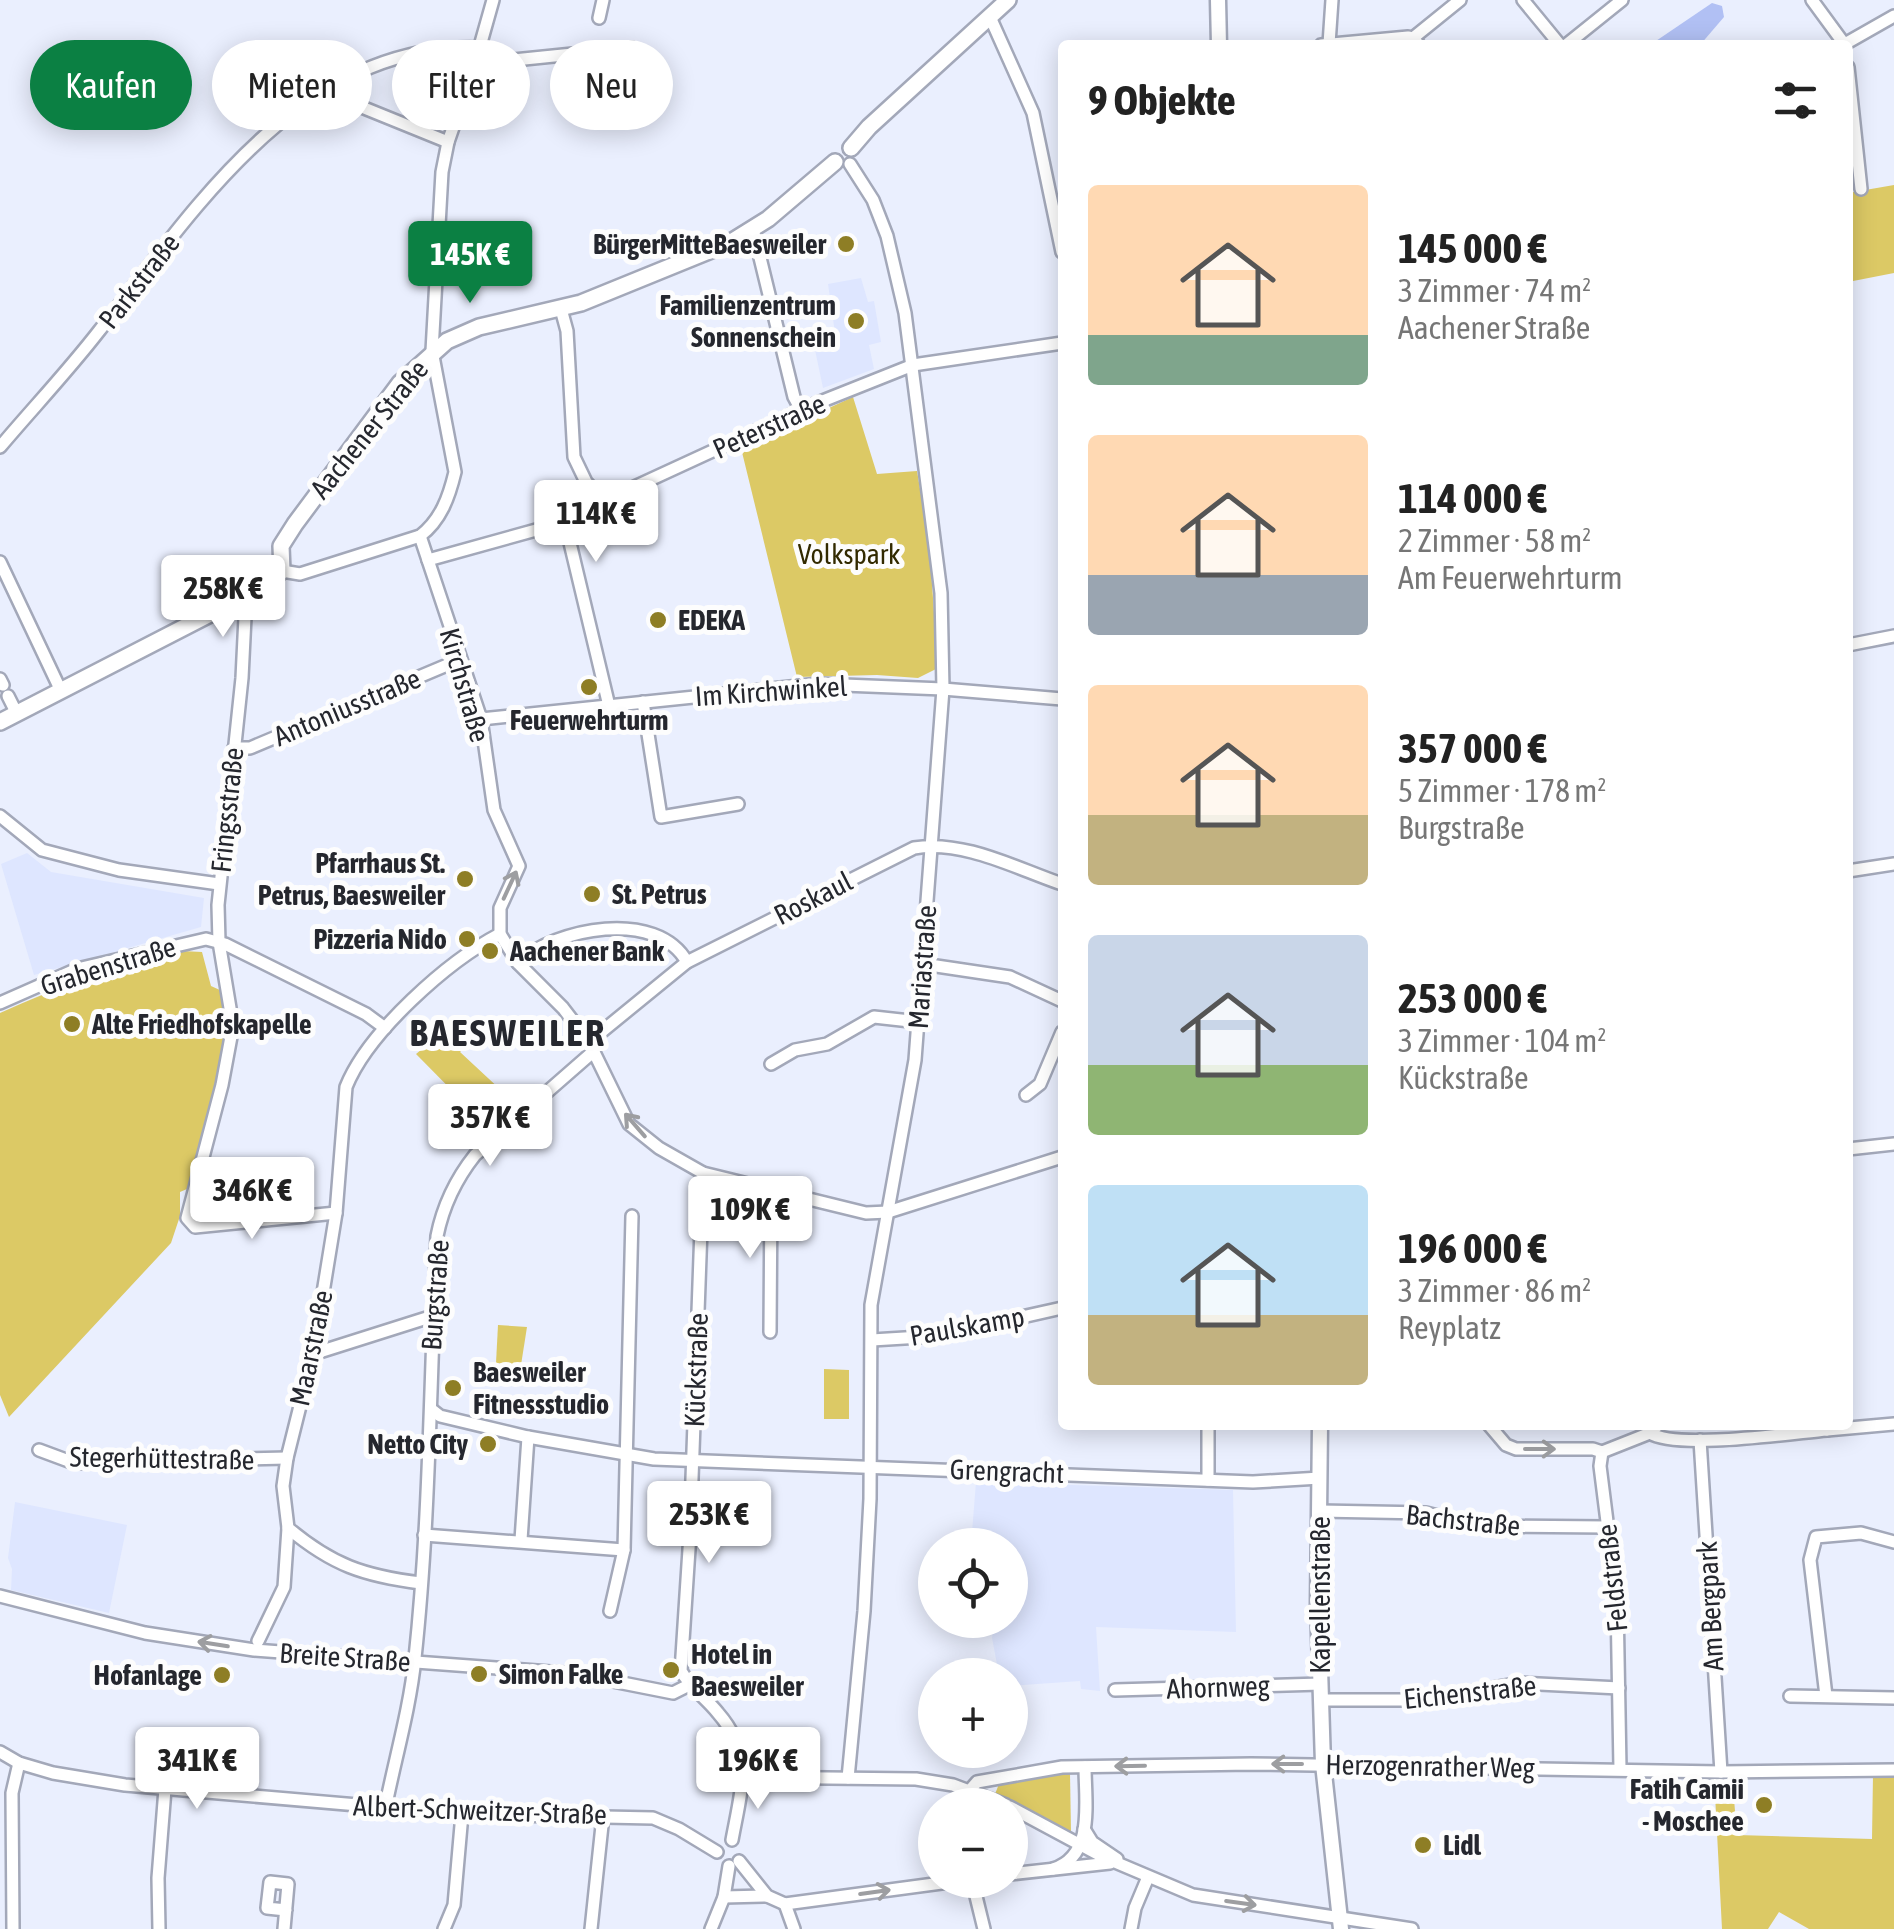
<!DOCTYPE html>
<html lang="de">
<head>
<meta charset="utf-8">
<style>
	:root { --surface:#fff; --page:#f2f2f2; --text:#222; --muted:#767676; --accent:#0b8043 }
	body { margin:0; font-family:"Asap Condensed",sans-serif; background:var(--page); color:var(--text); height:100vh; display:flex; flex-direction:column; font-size:38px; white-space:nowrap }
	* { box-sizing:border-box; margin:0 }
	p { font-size:32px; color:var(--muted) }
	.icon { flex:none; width:55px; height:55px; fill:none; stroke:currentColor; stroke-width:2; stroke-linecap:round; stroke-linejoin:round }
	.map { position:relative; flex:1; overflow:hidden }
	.panel { position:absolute; left:1058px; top:40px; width:795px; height:1390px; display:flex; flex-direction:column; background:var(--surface); border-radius:10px; box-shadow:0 5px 25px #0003 }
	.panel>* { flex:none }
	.hud { position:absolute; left:30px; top:40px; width:878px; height:90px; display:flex; gap:20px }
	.buttons { position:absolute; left:918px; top:1528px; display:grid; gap:20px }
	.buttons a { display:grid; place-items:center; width:110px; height:110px; border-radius:50%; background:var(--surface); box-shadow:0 5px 25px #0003; font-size:50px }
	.price { position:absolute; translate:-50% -85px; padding:0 22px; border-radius:10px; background:#fff; color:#222; font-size:32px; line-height:65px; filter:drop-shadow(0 2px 5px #0008) }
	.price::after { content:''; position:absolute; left:50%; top:60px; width:30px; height:22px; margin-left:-15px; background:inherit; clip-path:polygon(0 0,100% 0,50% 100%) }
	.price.current { background:var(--accent); color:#fff }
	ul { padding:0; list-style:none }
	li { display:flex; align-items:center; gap:30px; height:250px; padding:0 30px }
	li span { display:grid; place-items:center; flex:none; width:280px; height:200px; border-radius:10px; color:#555 }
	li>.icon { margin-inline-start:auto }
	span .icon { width:120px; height:120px; fill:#fffc; stroke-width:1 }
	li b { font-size:42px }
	h2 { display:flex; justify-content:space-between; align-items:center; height:120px; padding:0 30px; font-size:42px }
	.pill { padding:0 35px; border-radius:45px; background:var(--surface); box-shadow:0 5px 25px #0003; font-size:35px; line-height:90px }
	.pill.current { background:var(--accent); color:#fff }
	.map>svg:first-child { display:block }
	.built { fill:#dee6ff }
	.green { fill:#dcc965 }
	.water { fill:#b1c0f4 }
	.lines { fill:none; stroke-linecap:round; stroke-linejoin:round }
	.minor-casing { stroke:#a3a8b9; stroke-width:16 }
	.tertiary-casing { stroke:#a3a8b9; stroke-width:19 }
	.secondary-casing { stroke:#a3a8b9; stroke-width:20 }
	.minor { stroke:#fff; stroke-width:11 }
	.tertiary { stroke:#fff; stroke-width:14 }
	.secondary { stroke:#fff; stroke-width:15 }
	.oneway { stroke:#9d9ea1 }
	.poi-dot { fill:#8e7e25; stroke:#fdfdfd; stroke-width:4 }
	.labels { text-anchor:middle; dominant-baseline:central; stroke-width:10; stroke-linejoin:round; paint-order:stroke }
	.poi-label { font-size:28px; font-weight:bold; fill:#25272e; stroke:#fdfdfd; text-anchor:start }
	.street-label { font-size:28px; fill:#25272e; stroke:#fdfdfd }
	.park-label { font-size:28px; fill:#322a00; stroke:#fdfdfd }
	.district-label { font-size:38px; font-weight:bold; letter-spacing:2.5px; fill:#25272e; stroke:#fdfdfd }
</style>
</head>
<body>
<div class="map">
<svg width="1894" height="1929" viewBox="0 0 1894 1929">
	<rect width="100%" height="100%" fill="#eaeffe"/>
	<g class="built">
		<polygon points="861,278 868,302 874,301 881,342 869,345 874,369 823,388 814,345 836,340 828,284"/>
		<polygon points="27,853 51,872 204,898 201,927 34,975 1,864"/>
		<polygon points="976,1482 1233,1490 1236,1632 1096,1627 1100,1691 1081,1689 1080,1681 1010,1686 1010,1675 999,1675 992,1638 994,1620 1010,1620 1010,1545 971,1545"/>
		<polygon points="15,1502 127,1525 109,1613 11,1590 12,1569 8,1558"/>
	</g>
	<g class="green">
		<polygon points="1894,185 1894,273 1848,282 1848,193"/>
		<polygon points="853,397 877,474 917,471 929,542 938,668 918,678 877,675 797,677 741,448"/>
		<path d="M 182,951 L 202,952 L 211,986 L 222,991 L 225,1052 L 187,1189 L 180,1192 L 180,1216 L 171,1243 L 9,1417 L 0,1395 L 0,1013 C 59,986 118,965 182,951 Z"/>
		<polygon points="449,1027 466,1046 460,1052 519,1107 490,1129 416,1054"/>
		<polygon points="498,1325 527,1327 521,1365 496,1363"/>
		<polygon points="824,1369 849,1370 849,1419 824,1419"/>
		<polygon points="1070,1773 1071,1832 995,1794 999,1784 1006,1782"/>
		<polygon points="1894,1774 1894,1929 1809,1929 1779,1912 1768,1929 1722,1929 1714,1775 1732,1775 1737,1835 1872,1839 1873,1775"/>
	</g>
	<polygon class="water" points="1712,3 1722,6 1724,17 1700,45 1650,45"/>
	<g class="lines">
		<g class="minor-casing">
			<g id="minor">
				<polyline points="1523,0 1560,45"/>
				<polyline points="1812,0 1845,45"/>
				<polyline points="990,17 1033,113 1062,252"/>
				<polyline points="599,18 603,0"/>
				<polyline points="1413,38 1460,0"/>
				<polyline points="1329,44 1332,0"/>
				<polyline points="1321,45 1408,37 1413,38 1419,45"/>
				<polyline points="1566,45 1622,0"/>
				<polyline points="1843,45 1894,16"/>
				<polyline points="475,64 632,48"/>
				<polyline points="1848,67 1861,189"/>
				<polyline points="236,85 282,119"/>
				<polyline points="328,89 337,97 448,142"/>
				<polyline points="753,229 794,397 801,410"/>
				<polyline points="561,309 567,331 574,457 586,482 604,501"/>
				<path d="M 0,447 C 33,408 68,371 99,331 C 195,208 303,41 480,48"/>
				<polyline points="565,522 609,706"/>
				<polyline points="420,536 481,719 494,810 519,866 500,908 500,934 518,963 563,1008 589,1042 629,1124 659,1148 703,1173 866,1213 888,1212 1062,1157"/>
				<polyline points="428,560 565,522 604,501 810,406 913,365 1062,343"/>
				<polyline points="0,562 61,691"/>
				<path d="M 282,571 L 300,574 L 420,536 C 441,520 449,497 455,472 L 432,351 L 442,172 L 448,142 L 475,64 L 493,0"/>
				<polyline points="241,598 245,617 242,678 218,905 219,942 233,1026 222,1085 187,1218 195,1227 336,1213"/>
				<polyline points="1848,645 1894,636"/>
				<polyline points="0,679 3,685"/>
				<polyline points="8,696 17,714"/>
				<polyline points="643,702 661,817 738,804"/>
				<polyline points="481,719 819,684 943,689 1062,699"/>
				<polyline points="234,748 250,748 459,660"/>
				<polyline points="0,816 42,850 119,870 219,884"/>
				<polyline points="1848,871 1894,864"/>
				<path d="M 518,963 C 555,928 657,908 687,962"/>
				<polyline points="923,964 1010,977 1062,1001"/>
				<polyline points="0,1003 77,969 206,939 225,944 366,1014 385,1028"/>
				<path d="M 589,1042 L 687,962 L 914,848 C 965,840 1015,868 1062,884"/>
				<polyline points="771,1064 795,1050 827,1044 874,1017 919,1022"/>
				<polyline points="1026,1095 1040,1084 1062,1032"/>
				<polyline points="1848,1149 1894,1144"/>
				<path d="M 703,1173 L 690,1534 L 681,1671 C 690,1687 707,1699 718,1713 C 754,1754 741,1791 732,1840"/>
				<polyline points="770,1332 771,1189"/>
				<polyline points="872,1340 937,1336 1062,1308"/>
				<polyline points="313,1354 433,1316"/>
				<polyline points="431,1409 440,1416 528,1437 654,1459 1253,1482 1320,1478"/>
				<polyline points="1489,1425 1506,1445 1516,1449 1593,1449 1602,1452"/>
				<polyline points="1828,1425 1827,1430 1894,1424"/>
				<path d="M 1650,1433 C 1676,1450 1792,1433 1827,1430"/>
				<polyline points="1700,1440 1721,1772"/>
				<polyline points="39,1450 74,1463 287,1458"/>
				<polyline points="1602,1452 1600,1466 1617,1601 1620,1769"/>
				<polyline points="1602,1452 1650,1433 1658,1425"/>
				<polyline points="1208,1480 1208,1425"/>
				<polyline points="1320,1511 1426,1513 1477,1526 1607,1527"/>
				<polyline points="424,1535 624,1550"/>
				<polyline points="521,1540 528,1437"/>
				<path d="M 421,1583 C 364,1576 332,1565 288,1528 L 283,1486 L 287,1458 L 313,1354 L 336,1213 L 346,1087 C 368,1032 448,961 500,934"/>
				<polyline points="0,1596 145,1633 254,1650 577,1674 673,1693 691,1684"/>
				<polyline points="610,1611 624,1550 632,1216"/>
				<polyline points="258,1641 284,1587 288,1528"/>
				<polyline points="1115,1690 1321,1684"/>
				<polyline points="1790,1696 1894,1698"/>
				<polyline points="1826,1696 1810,1560 1816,1537 1861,1533 1894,1542"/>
				<polyline points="1321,1700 1426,1700 1520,1683 1619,1688"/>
				<polyline points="0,1752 19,1763 53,1773 125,1785 462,1814 653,1818 679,1829 717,1852"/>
				<polyline points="742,1777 916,1779 953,1785 1006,1805"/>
				<polyline points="848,1778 864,1611 870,1499 871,1305 915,1060 943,689 941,593 905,313 887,236 873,200 850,164"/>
				<polyline points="970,1790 977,1782 1062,1767 1251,1764 1721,1772 1894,1770"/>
				<polyline points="1010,1807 1103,1857 1193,1895 1412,1929"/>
				<path d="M 385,1809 C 395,1759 410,1708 415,1658 C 430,1518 430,1376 437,1236 C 443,1206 456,1179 475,1155 L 594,1051"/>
				<polyline points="1084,1829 1092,1842 1117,1859"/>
				<polyline points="739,1861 767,1896 785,1904 964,1880"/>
				<path d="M 1053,1869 C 1095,1856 1085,1802 1085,1767"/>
				<polyline points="1010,1874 1110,1863"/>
				<polyline points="972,1880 984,1929"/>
				<polyline points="724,1897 767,1896"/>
				<polyline points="785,1904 794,1929"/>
				<polyline points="13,1929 12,1793 19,1763"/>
				<polyline points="159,1929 158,1878 165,1789"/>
				<polyline points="284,1929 288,1884 270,1882 267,1908 286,1910"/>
				<polyline points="444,1929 454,1905 462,1814"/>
				<polyline points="591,1929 603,1816"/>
				<polyline points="711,1929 724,1897 729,1866"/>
				<polyline points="1131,1929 1135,1908 1148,1877"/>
			</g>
		</g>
		<g class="tertiary-casing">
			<g id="tertiary">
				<polyline points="1218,0 1219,45"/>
				<polyline points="1320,1425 1318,1604 1323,1764 1341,1929"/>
			</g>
		</g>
		<g class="secondary-casing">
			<g id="secondary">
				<polyline points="851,148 869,127 1008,0"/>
				<polyline points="0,722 241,598 282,571 281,546 295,524 400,383 447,341 479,327 581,303 731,242 768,219 835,162"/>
			</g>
		</g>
		<use href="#minor" class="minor"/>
		<use href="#tertiary" class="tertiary"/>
		<use href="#secondary" class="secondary"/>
	</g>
	<defs><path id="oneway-shaft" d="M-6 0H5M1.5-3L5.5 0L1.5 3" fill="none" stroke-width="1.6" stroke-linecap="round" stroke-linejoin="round" transform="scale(2.5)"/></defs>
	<g class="oneway">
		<use href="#oneway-shaft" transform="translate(510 885) rotate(-65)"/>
		<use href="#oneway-shaft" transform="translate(635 1125) rotate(-131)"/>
		<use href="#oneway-shaft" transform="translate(1540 1449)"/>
		<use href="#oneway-shaft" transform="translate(213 1644) rotate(-171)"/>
		<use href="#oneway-shaft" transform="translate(1287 1764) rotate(-180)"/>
		<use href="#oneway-shaft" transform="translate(1130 1766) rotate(179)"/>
		<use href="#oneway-shaft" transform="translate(875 1892) rotate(-8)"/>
		<use href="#oneway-shaft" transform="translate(1241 1903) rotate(8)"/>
	</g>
	<g class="poi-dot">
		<circle cx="846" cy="244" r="10"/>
		<circle cx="856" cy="321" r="10"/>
		<circle cx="658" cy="620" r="10"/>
		<circle cx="589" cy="687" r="10"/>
		<circle cx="465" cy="879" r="10"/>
		<circle cx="592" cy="894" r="10"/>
		<circle cx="467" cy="939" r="10"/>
		<circle cx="490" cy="951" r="10"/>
		<circle cx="72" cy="1024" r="10"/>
		<circle cx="453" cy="1388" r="10"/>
		<circle cx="488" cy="1444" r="10"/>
		<circle cx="671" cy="1670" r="10"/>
		<circle cx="479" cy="1674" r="10"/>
		<circle cx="222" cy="1675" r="10"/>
		<circle cx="1764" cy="1805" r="10"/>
		<circle cx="1423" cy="1845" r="10"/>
	</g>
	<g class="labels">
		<g class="poi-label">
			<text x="826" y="244" text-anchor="end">BürgerMitteBaesweiler</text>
			<text x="836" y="305" text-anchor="end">Familienzentrum<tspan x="836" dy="32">Sonnenschein</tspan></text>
			<text x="678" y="620">EDEKA</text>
			<text x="589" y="720" text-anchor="middle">Feuerwehrturm</text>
			<text x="445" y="863" text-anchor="end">Pfarrhaus St.<tspan x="445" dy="32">Petrus, Baesweiler</tspan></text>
			<text x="612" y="894">St. Petrus</text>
			<text x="447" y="939" text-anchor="end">Pizzeria Nido</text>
			<text x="510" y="951">Aachener Bank</text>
			<text x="92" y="1024">Alte Friedhofskapelle</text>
			<text x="473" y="1372">Baesweiler<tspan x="473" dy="32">Fitnessstudio</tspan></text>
			<text x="468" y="1444" text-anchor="end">Netto City</text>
			<text x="691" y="1654">Hotel in<tspan x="691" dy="32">Baesweiler</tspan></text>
			<text x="499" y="1674">Simon Falke</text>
			<text x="202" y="1675" text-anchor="end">Hofanlage</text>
			<text x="1744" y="1789" text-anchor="end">Fatih Camii<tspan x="1744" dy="32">- Moschee</tspan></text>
			<text x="1443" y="1845">Lidl</text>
		</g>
		<g class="street-label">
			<text transform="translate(139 281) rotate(-52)">Parkstraße</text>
			<text transform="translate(769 426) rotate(-24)">Peterstraße</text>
			<text transform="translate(369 429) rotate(-51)">Aachener Straße</text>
			<text transform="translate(465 685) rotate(74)">Kirchstraße</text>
			<text transform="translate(771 691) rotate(-4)">Im Kirchwinkel</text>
			<text transform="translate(347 707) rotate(-23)">Antoniusstraße</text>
			<text transform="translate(227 810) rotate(-84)">Fringsstraße</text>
			<text transform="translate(813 898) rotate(-27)">Roskaul</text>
			<text transform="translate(108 966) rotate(-17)">Grabenstraße</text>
			<text transform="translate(922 967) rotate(-86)">Mariastraße</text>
			<text transform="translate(435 1295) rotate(-86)">Burgstraße</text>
			<text transform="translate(967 1326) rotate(-10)">Paulskamp</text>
			<text transform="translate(311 1348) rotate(-78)">Maarstraße</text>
			<text transform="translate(696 1370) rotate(-88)">Kückstraße</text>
			<text transform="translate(162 1458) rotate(1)">Stegerhüttestraße</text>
			<text transform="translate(1007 1471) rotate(2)">Grengracht</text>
			<text transform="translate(1463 1520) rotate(6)">Bachstraße</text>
			<text transform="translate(1612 1578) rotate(-96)">Feldstraße</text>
			<text transform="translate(1320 1595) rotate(-90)">Kapellenstraße</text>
			<text transform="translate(1710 1606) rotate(-93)">Am Bergpark</text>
			<text transform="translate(345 1657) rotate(4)">Breite Straße</text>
			<text transform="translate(1218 1687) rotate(-2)">Ahornweg</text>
			<text transform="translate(1470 1692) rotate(-6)">Eichenstraße</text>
			<text transform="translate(1430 1766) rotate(1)">Herzogenrather Weg</text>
			<text transform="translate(480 1810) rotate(2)">Albert-Schweitzer-Straße</text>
		</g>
		<g class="park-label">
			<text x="849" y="554">Volkspark</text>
		</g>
		<g class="district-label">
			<text x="508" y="1032">BAESWEILER</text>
		</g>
	</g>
</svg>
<div class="buttons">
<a><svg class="icon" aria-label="locate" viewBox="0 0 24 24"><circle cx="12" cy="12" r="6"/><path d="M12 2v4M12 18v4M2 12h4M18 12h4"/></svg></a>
<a>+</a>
<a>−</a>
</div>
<b class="price current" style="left:470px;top:306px">145K €</b>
<b class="price" style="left:596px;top:565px">114K €</b>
<b class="price" style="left:223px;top:640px">258K €</b>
<b class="price" style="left:490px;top:1169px">357K €</b>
<b class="price" style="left:252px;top:1242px">346K €</b>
<b class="price" style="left:750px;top:1261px">109K €</b>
<b class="price" style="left:709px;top:1566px">253K €</b>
<b class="price" style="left:197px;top:1812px">341K €</b>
<b class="price" style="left:758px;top:1812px">196K €</b>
<div class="hud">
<a class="pill current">Kaufen</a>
<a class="pill">Mieten</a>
<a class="pill">Filter</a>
<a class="pill">Neu</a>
</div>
<section class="panel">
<h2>9 Objekte<svg class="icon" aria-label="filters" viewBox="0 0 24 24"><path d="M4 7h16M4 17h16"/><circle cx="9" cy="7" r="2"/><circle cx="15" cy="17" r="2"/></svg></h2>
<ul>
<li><span style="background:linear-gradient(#ffd9b3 75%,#7fa58c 0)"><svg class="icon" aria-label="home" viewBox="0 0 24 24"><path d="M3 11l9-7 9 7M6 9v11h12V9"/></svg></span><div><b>145 000 €</b><p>3 Zimmer · 74 m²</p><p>Aachener Straße</p></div></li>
<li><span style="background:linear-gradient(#ffd9b3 70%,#9aa5b1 0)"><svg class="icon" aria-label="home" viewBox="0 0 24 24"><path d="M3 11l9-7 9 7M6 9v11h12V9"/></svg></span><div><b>114 000 €</b><p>2 Zimmer · 58 m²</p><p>Am Feuerwehrturm</p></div></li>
<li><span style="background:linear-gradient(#ffd9b3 65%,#c2b280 0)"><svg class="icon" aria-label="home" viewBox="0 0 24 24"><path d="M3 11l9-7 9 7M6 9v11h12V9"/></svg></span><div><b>357 000 €</b><p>5 Zimmer · 178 m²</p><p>Burgstraße</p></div></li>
<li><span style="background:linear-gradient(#c9d6e8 65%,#8fb573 0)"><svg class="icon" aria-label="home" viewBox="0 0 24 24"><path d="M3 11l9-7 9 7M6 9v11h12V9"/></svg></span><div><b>253 000 €</b><p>3 Zimmer · 104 m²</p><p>Kückstraße</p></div></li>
<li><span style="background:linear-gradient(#bfe0f5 65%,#c2b280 0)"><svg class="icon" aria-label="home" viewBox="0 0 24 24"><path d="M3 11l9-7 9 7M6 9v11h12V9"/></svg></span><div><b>196 000 €</b><p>3 Zimmer · 86 m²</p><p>Reyplatz</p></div></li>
</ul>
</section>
</div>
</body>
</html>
